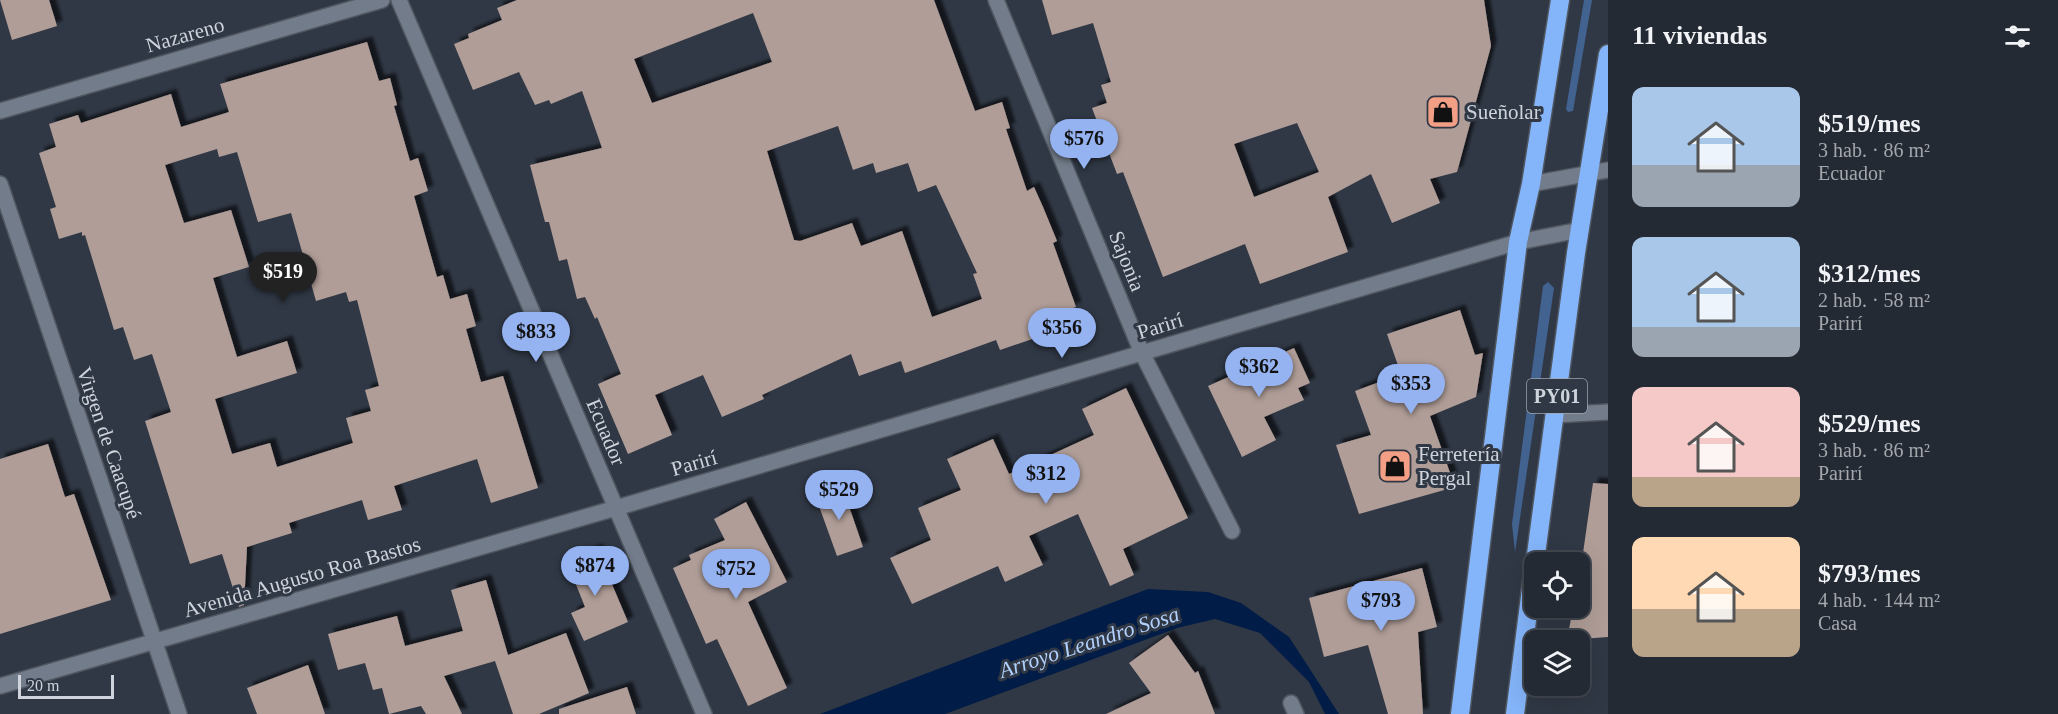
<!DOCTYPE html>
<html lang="es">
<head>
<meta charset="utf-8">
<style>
	:root { --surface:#242a34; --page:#303640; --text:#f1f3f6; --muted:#a3a7ac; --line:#41464f; --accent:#95b2f1 }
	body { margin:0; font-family:Georgia,serif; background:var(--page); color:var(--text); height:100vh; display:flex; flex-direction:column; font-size:22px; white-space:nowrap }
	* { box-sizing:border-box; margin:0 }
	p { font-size:20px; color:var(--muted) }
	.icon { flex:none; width:33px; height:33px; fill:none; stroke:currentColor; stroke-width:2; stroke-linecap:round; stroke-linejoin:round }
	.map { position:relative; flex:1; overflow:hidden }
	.details { display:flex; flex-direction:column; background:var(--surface); width:450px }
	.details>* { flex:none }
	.buttons { position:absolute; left:1524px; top:552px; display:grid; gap:12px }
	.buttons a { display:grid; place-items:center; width:66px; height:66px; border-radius:12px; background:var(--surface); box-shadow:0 6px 24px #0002,0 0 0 2px var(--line); font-size:30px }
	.scale { position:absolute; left:18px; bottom:15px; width:96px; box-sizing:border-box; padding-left:6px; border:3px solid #cfd4dc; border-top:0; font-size:16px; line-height:21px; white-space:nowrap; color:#cfd4dc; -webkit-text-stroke:4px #303845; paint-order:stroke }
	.price { position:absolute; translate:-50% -51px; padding:0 14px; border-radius:21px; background:var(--accent); color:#111; font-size:20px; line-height:39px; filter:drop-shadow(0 2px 3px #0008) }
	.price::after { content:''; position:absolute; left:50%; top:36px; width:18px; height:14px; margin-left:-9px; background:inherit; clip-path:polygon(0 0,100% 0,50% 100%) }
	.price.active { background:#222; color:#fff }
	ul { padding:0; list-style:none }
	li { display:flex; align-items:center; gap:18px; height:150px; padding:0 24px }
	li span { display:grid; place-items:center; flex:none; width:168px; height:120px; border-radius:12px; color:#555 }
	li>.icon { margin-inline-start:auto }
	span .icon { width:72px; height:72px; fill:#fffc; stroke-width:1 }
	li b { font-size:26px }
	h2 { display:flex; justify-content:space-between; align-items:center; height:72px; padding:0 24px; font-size:26px }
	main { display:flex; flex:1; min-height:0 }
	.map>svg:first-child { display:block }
	.green { fill:#426290 }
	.water { fill:#001c47 }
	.building { fill:#b09d97; fill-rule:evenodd; filter:url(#shadow) }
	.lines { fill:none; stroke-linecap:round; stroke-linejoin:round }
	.lane-casing { stroke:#4f5660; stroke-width:18 }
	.street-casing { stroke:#4f5660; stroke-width:18 }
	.secondary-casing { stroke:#4f5660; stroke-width:18 }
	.highway-casing { stroke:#4f5660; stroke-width:21 }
	.lane { stroke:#727c8a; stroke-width:15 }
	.street { stroke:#727c8a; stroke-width:15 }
	.secondary { stroke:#727c8a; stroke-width:15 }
	.highway { stroke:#84b4f9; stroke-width:18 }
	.labels { text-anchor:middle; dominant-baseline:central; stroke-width:6; stroke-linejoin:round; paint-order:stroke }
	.shield { fill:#303845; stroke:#9fa5af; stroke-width:1.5 }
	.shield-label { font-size:20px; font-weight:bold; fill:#cfd4dc }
	.street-label { font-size:21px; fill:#cfd4dc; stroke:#303845 }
	.poi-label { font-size:21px; fill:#cfd4dc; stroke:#303845; text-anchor:start }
	.water-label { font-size:22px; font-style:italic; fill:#b1d0fc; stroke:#303845 }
</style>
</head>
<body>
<main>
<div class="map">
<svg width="1608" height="714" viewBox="0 0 1608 714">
	<defs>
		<filter id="shadow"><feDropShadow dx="5.5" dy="-5.5" stdDeviation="1.5" flood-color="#0009"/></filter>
	</defs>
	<rect width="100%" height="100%" fill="#303845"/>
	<g class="green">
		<polygon points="1584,0 1592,0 1573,111 1568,112 1566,109"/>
		<polygon points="1548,282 1554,288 1515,552 1512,524 1543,286"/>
	</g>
	<polygon class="water" points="1148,589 1208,592 1241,603 1289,637 1339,714 1325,714 1309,682 1260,633 1215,619 1177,628 945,714 820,714"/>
	<g class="building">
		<polygon points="0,0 49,0 57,26 12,40"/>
		<path d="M 517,0 L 934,0 L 975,111 L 1002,102 L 1010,128 L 1006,129 L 1027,191 L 1034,187 L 1043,207 L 1057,241 L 1053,243 L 1076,307 L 1039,320 L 1044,335 L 1000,350 L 996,340 L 905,373 L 901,361 L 859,376 L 851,354 L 762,395 L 764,399 L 722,417 L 703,375 L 655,395 L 672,435 L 628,454 L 598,384 L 621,374 L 597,317 L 595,319 L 585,297 L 577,299 L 567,259 L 559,261 L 549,222 L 545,222 L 530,165 L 602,148 L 582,91 L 551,104 L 549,100 L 535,105 L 519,72 L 473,90 L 454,44 L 469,38 L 468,34 L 502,20 L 497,8 ZM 753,13 L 772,62 L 652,103 L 634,59 ZM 838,126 L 853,170 L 873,163 L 876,173 L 908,163 L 918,192 L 936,185 L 977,273 L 973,274 L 982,299 L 932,317 L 902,231 L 861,246 L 852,223 L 800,241 L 794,240 L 767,151 Z"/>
		<path d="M 1042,0 L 1484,0 L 1491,46 L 1457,172 L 1430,179 L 1440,203 L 1392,223 L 1371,174 L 1328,197 L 1348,252 L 1260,284 L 1245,244 L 1163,277 L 1123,172 L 1117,174 L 1092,108 L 1107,103 L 1101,85 L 1111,82 L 1093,23 L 1052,35 ZM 1297,123 L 1319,172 L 1254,197 L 1234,144 Z"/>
		<path d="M 367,42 L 379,81 L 390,78 L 397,105 L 394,106 L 410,161 L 418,158 L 428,191 L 414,196 L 437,277 L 443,275 L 450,299 L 467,294 L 476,326 L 466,329 L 481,382 L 503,376 L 538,488 L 491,503 L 477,459 L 394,486 L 402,510 L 368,520 L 362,500 L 289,523 L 292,533 L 247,547 L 244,605 L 239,607 L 222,554 L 190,564 L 145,421 L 171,412 L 152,354 L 134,360 L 123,327 L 114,330 L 85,235 L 82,236 L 82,232 L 59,239 L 50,209 L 56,207 L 39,153 L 56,147 L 49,124 L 78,115 L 81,123 L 171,94 L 181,127 L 229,112 L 220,84 ZM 217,149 L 219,157 L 237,152 L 258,222 L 291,213 L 316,301 L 346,292 L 349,302 L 357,300 L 379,386 L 365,390 L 371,411 L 346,418 L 353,443 L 277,467 L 270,443 L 232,454 L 215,399 L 297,373 L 287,341 L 237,357 L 213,278 L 249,267 L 231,210 L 184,223 L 165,165 Z"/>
		<polygon points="1460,310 1475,355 1483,353 1476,397 1430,416 1455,487 1359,514 1336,445 1371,435 1355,391 1401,374 1387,334"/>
		<polygon points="1294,348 1310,383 1298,388 1304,400 1264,417 1276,440 1242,457 1208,386"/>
		<polygon points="1126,388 1188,518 1123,549 1134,575 1110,586 1078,514 1029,536 1043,565 1005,582 998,566 912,604 890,558 931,540 918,508 961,490 947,459 993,439 1009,474 1094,435 1082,409"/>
		<polygon points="48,444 65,497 74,494 111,600 0,634 0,459"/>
		<polygon points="1593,483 1608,484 1608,637 1567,640 1573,608 1580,608 1580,574"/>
		<polygon points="842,486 863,547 837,556 815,495"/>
		<polygon points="746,502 787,582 748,602 787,688 748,706 717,639 706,644 673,568 691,560 689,555 725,540 714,519"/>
		<polygon points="597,549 628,622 584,641 571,613 585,607 567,562"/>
		<polygon points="1422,568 1437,627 1418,632 1423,714 1388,714 1368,645 1324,657 1309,598"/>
		<polygon points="486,580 508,655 566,633 589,693 539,714 513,714 495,661 444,676 462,714 426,714 421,706 389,714 382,688 373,690 365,663 338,670 328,634 397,616 405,646 463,631 451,590"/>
		<polygon points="1168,635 1195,673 1198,671 1215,714 1106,714 1151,693 1129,663"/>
		<polygon points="308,665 325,714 257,714 247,688"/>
		<polygon points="627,687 636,714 559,714 559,709"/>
	</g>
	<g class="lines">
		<g class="lane-casing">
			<g id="lane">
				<polyline points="1142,353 1232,531"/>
				<polyline points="1291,703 1296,714"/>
			</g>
		</g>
		<g class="street-casing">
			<g id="street">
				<polyline points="399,0 704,714"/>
				<polyline points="996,0 1142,353"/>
				<polyline points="0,111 382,0"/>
				<polyline points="0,184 179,714"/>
				<polyline points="1531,184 1608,170"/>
				<polyline points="1555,415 1608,412"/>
			</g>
		</g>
		<g class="secondary-casing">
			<polyline id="secondary" points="0,686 616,508 1518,242 1580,230"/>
		</g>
		<g class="highway-casing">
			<g id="highway">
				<polyline points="1535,562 1576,253 1608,54"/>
				<polyline points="1460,714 1518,242 1531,184 1560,0"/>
				<polyline points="1515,714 1534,565"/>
			</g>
		</g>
		<use href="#lane" class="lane"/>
		<use href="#street" class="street"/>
		<use href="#secondary" class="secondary"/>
		<use href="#highway" class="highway"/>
	</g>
	<defs>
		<g id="shop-square" transform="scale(1.725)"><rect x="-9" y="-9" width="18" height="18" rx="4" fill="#f39f85" stroke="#303845"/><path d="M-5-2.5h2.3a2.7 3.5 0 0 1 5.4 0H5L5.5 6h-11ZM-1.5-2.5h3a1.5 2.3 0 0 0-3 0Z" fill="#111"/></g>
	</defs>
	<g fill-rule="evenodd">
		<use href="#shop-square" x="1443" y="112"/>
		<use href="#shop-square" x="1395" y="466"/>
	</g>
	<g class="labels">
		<rect class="shield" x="1527" y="379" width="60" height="34" rx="4.5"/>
		<g class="shield-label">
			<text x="1557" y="396">PY01</text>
		</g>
		<g class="street-label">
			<text transform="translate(185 35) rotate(-16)">Nazareno</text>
			<text transform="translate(1127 261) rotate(68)">Sajonia</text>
			<text transform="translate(1160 326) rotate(-17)">Parirí</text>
			<text transform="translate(606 432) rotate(67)">Ecuador</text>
			<text transform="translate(109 443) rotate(71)">Virgen de Caacupé</text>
			<text transform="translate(694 463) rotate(-16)">Parirí</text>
			<text transform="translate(302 577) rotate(-16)">Avenida Augusto Roa Bastos</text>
		</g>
		<g class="poi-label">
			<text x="1466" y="112">Sueñolar</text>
			<text x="1418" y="454">Ferretería<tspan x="1418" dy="24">Pergal</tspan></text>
		</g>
		<g class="water-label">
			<text transform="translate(1089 642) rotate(-18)">Arroyo Leandro Sosa</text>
		</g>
	</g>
</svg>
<div class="buttons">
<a><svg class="icon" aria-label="locate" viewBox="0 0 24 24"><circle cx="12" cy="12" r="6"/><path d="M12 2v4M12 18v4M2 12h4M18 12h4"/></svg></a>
<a><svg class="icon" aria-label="layers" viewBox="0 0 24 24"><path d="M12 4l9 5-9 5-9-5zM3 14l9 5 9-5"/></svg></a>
</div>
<div class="scale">20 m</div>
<b class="price" style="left:1084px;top:170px">$576</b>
<b class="price active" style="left:283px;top:303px">$519</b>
<b class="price" style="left:1062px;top:359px">$356</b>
<b class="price" style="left:536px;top:363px">$833</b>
<b class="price" style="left:1259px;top:398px">$362</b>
<b class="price" style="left:1411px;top:415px">$353</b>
<b class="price" style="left:1046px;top:505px">$312</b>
<b class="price" style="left:839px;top:521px">$529</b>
<b class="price" style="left:595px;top:597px">$874</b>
<b class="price" style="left:736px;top:600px">$752</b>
<b class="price" style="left:1381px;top:632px">$793</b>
</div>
<section class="details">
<h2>11 viviendas<svg class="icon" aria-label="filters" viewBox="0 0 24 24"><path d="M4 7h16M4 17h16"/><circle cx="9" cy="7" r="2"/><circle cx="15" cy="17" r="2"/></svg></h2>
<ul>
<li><span style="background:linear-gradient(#a9c7e8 65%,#9aa5b1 0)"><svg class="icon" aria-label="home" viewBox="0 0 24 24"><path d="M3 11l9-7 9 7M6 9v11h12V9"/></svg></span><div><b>$519/mes</b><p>3 hab. · 86 m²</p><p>Ecuador</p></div></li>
<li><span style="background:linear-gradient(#a9c7e8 75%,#9aa5b1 0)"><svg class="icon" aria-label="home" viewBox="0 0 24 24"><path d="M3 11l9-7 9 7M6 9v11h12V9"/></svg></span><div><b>$312/mes</b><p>2 hab. · 58 m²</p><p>Parirí</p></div></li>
<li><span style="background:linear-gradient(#f6c9c9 75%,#b9a48a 0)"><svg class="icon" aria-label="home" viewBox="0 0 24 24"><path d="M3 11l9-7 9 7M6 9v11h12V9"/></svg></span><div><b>$529/mes</b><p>3 hab. · 86 m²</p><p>Parirí</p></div></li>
<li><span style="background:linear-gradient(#ffd9b3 60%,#b9a48a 0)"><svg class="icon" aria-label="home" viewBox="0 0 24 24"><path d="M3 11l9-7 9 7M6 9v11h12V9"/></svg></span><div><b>$793/mes</b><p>4 hab. · 144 m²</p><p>Casa</p></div></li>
</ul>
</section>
</main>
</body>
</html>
